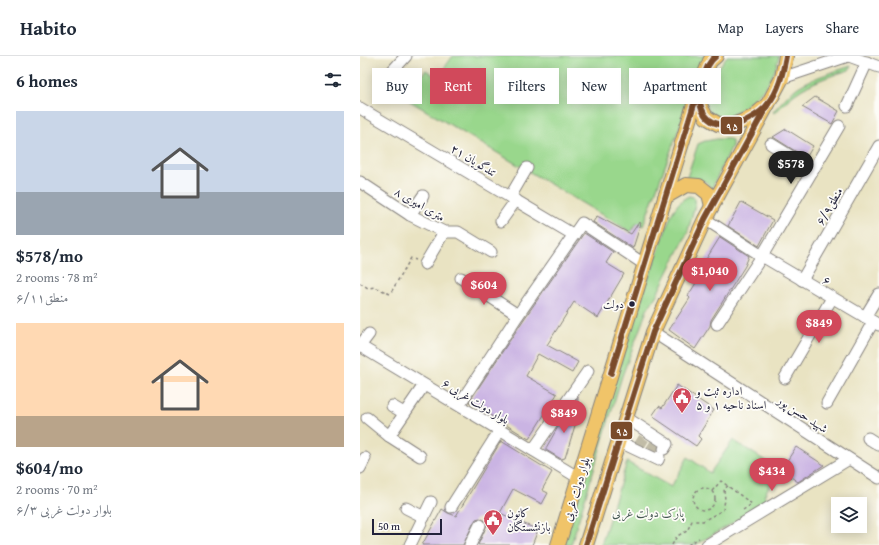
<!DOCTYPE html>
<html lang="en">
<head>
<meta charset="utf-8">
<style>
	:root { --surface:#fff; --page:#f6f6f7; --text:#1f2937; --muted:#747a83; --line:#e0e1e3; --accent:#d1495b }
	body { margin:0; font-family:"Gentium Book Plus",Amiri,serif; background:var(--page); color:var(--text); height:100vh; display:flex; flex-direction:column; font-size:15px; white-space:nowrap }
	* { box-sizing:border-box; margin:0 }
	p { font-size:13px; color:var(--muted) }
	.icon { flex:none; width:22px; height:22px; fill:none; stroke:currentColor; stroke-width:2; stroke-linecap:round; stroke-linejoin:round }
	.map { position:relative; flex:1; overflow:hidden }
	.side { display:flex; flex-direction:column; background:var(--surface); width:360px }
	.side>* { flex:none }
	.hud { position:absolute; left:12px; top:12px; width:380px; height:36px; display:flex; gap:8px }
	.controls { position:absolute; left:471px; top:441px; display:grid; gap:8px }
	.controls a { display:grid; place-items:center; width:36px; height:36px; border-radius:0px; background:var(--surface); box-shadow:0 2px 10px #0003; font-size:20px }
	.scale { position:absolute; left:12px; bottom:10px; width:70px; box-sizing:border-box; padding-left:4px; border:2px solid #22223b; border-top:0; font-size:11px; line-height:14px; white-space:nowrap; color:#22223b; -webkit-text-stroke:3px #fdfcf7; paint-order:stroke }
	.price { position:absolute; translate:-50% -34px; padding:0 9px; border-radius:14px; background:var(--accent); color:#fff; font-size:13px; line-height:26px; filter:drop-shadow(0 1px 2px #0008) }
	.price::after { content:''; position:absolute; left:50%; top:24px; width:12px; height:9px; margin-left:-6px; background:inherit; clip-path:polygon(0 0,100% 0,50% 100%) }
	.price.on { background:#222; color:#fff }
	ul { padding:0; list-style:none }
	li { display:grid; align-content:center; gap:8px; height:212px; padding:0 16px }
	li span { display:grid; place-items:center; height:124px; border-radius:0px; color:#555 }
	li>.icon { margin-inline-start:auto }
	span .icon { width:72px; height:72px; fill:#fffc; stroke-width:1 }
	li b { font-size:17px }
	h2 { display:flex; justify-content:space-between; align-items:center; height:48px; padding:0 16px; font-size:17px }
	.pill { padding:0 14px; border-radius:0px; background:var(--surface); box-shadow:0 2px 10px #0003; font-size:14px; line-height:36px }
	.pill.on { background:var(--accent); color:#fff }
	header { display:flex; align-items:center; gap:24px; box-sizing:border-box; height:56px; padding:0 20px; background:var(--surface); border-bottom:1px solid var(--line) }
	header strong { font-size:19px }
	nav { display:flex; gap:22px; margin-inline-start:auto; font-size:14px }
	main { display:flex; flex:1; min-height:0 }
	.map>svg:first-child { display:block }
	.green { fill:#99d78c; stroke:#5e7c64 }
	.building { fill:#cab4e3 }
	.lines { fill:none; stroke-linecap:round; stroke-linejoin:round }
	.minor-tunnel { stroke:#c1bca7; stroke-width:11; stroke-dasharray:11 5.5; stroke-linecap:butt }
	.minor-casing { stroke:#86827e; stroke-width:13 }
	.major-casing { stroke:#86827e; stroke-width:16 }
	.path { stroke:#86827e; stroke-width:1.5; stroke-dasharray:3 3; stroke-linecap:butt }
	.minor { stroke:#fff; stroke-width:11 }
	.major { stroke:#f0c469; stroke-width:14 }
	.bus-1-casing { stroke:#fdfcf7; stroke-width:9 }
	.bus-1 { stroke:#7a4b2a; stroke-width:6 }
	.bus-dot { fill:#22223b; stroke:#fdfcf7; stroke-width:1.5 }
	.labels { text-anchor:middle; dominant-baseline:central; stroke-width:3.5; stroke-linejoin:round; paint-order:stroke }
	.bus-label { font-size:11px; fill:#22223b; stroke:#fdfcf7; text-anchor:end }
	.street-label { font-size:12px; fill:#22223b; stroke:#fdfcf7 }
	.poi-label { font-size:12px; fill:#22223b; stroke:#fdfcf7; text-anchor:start }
	.park-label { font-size:12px; fill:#465853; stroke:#fdfcf7 }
	.line-badge { stroke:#fdfcf7; stroke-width:1.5 }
	.badge-label { font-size:11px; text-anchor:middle; font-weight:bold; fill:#fff }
</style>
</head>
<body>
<header>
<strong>Habito</strong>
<nav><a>Map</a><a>Layers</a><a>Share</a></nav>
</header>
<main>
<section class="side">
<h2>6 homes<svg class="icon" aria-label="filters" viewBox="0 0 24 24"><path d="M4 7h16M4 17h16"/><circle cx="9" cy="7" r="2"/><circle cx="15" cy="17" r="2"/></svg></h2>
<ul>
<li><span style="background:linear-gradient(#c9d6e8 65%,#9aa5b1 0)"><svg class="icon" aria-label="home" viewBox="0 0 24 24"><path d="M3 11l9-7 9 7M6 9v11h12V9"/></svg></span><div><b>$578/mo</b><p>2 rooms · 78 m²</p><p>منطق۶/۱۱</p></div></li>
<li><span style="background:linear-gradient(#ffd9b3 75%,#b9a48a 0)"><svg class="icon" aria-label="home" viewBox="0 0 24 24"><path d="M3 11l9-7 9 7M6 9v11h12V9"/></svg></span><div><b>$604/mo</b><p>2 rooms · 70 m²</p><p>بلوار دولت غربی ۶/۳</p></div></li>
</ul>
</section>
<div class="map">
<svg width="519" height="489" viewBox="0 0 519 489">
	<rect width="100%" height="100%" fill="#fdfcf7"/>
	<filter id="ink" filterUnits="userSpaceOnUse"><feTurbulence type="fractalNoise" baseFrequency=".025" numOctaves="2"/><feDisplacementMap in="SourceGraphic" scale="8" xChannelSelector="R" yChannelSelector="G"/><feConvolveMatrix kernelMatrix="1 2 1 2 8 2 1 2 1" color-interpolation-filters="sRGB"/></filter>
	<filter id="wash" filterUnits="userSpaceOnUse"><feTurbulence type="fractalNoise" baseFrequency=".012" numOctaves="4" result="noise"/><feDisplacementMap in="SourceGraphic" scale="16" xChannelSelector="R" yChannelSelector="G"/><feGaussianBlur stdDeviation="0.9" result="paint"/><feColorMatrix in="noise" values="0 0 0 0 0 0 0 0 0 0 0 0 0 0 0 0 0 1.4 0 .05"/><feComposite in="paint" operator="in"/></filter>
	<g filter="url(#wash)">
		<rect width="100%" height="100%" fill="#e9e3c2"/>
		<g class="green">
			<polygon points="93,0 349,0 321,67 283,170 277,167 271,176 43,41 66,14 77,22"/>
			<path d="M 367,0 L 419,0 C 417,11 412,22 405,31 C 397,40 373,64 360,61 C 351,60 347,53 343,45 L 347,28 Z"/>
			<path d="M 491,10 L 489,14 C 470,20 451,26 435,38 C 427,43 421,51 415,57 L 413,56 C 421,47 428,38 438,31 C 454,21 474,16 491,10 Z"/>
			<polygon points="357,83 370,83 372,85 372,90 351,134 347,126 338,124 326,124 338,88 345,85"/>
			<path d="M 329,140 L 333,141 L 335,143 L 335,149 L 327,178 L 296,240 L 287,254 L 262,320 L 211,489 L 201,489 L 283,238 L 310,162 C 314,152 320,144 329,140 Z"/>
			<polygon points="373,384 418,413 404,440 411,445 335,489 241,489 267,406 311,431 328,401 350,417"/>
		</g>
		<g id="blocks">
			<g class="building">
				<polygon points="455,41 479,55 472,68 442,51"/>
				<polygon points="426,73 453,90 446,102 413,81"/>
				<polygon points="381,146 413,164 399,190 368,170"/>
				<polygon points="237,160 271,178 279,166 281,167 273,192 233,166"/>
				<polygon points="224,177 253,196 246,207 264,218 238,262 214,246 187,289 218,306 212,317 178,298 166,320 197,338 169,383 109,346 164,263"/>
				<polygon points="360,181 389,200 385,210 351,264 350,270 335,293 309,274 330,242 328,240 348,207 345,205"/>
				<polygon points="317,329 354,354 338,380 341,383 336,390 292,360 299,350 302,352"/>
				<polygon points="218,341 217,363 205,402 201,403 186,394 186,392 199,369"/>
				<polygon points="141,385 192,416 182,434 188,437 182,448 153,433 140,457 178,474 172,489 118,489 127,469 126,465 120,462 116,463 114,466 103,489 62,489 82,453 88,457 96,460"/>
				<polygon points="436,391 464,409 438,426 421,414"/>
			</g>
		</g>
	</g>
	<g filter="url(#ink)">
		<use href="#blocks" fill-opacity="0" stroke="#86827e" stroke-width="1"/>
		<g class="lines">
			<g class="minor-tunnel">
				<polyline points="279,390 284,382"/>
				<polyline points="290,396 295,388"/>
			</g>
			<g class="minor-casing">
				<g id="minor">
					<polyline points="489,0 519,11"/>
					<polyline points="422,22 488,0"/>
					<polyline points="24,24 46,0"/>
					<polyline points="487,50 507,6"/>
					<polyline points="0,52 214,179"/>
					<polyline points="411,88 453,114"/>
					<polyline points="0,126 50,159 84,176 98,176 131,196"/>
					<polyline points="150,141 167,112"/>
					<polyline points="50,159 63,140"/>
					<polyline points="345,163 402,200 519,269"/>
					<polyline points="141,165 156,144"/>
					<polyline points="65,208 84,176"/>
					<polyline points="101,222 158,259"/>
					<polyline points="442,224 519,90"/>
					<polyline points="505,261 519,238"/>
					<polyline points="357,268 402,200 479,70"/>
					<polyline points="293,276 519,422"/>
					<polyline points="0,290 219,422"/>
					<polyline points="0,290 9,278"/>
					<polyline points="425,322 472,242"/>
					<polyline points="467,347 513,266"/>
					<polyline points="99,349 158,259 222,167 284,208"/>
					<polyline points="32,350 44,357"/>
					<polyline points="265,361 307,388 304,393"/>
					<polyline points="7,362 29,380 60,400"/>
					<polyline points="29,380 64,329"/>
					<polyline points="508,382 519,389"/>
					<polyline points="258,385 298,404 299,401"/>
					<polyline points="173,394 228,315"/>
					<polyline points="0,412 5,402"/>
					<polyline points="91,451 140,374"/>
					<polyline points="46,452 64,461"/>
					<polyline points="50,489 71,446"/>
					<polyline points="110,489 120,469"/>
					<polyline points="347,489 489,403"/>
				</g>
			</g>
			<g class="major-casing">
				<g id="major">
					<polyline points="356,0 350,5 339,32 340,49 346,61 358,68 371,70 393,61 408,48 422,22 426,0"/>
					<polyline points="305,141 326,129 339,130 349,138 352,150"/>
					<polyline points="198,489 339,32"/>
					<polyline points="226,489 293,276 345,163 408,48"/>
				</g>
			</g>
			<g class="path">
				<polyline points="0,227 8,232 15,231 30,238 51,202 56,204"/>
				<circle cx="344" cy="443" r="11"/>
				<polyline points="352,435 361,425 392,448 383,454"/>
				<polyline points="312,489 317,480 327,475 332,465 343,465 363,454 365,444 364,433 368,430"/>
				<polyline points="328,489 339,482"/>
			</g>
			<use href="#minor" class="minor"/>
			<use href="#major" class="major"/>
			<g class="bus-1-casing">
				<g id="bus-1">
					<path d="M 356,0 C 348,6 346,14 343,23 C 335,42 340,65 362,69 C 365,69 369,70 371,70 C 383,68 401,57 408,48 C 419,35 423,16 426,0"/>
					<polyline points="251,317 339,32"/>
					<polyline points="226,489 293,276 345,163 408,48"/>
				</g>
			</g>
			<use href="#bus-1" class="bus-1"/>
		</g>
	</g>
	<defs>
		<g id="civic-pin" transform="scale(1)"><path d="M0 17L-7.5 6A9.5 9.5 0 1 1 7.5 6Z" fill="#d1495b" stroke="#fdfcf7"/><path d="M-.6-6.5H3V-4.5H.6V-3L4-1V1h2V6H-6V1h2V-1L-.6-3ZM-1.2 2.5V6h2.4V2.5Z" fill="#fff"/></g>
	</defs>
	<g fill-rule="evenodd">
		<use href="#civic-pin" x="322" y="341"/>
		<use href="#civic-pin" x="133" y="463"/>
	</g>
	<circle class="bus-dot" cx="272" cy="248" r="3.5"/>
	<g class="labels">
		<g class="bus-label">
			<text x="264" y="248">دولت</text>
		</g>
		<g class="street-label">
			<text transform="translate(114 104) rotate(31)">۲۱ تندگویان</text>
			<text transform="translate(60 148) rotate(30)">۸ متری امیری</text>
			<text transform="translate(469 150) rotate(-60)">منطق۶/۹</text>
			<text transform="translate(467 224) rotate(31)">۶</text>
			<text transform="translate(116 345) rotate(31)">بلوار دولت غربی ۶</text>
			<text transform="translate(443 358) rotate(33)">شهید حسن پور</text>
			<text transform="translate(216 433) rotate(-73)">بلوار دولت غربی</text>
		</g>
		<g class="poi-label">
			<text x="336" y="334">اداره ثبت و<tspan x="336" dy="14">اسناد ناحیه ۱ و ۵</tspan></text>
			<text x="147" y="456">کانون<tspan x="147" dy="14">بازنشستگان</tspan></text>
		</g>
		<g class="park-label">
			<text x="288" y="456">پارک دولت غربی</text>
		</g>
	</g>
	<g class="line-badge">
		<rect x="360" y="60" width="23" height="19" rx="4" fill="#7a4b2a"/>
		<rect x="250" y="365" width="23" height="19" rx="4" fill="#7a4b2a"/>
	</g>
	<g class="badge-label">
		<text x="372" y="74">۹۵</text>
		<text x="262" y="379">۹۵</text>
	</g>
</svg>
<div class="controls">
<a><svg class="icon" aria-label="layers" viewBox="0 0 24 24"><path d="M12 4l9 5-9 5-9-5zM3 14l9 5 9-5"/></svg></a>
</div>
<div class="scale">50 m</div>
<b class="price on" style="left:431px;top:129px">$578</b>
<b class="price" style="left:350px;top:236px">$1,040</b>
<b class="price" style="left:124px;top:250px">$604</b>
<b class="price" style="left:459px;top:288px">$849</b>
<b class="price" style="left:204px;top:378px">$849</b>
<b class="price" style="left:412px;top:436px">$434</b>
<div class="hud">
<a class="pill">Buy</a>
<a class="pill on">Rent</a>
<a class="pill">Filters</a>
<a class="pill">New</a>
<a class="pill">Apartment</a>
</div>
</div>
</main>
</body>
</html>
